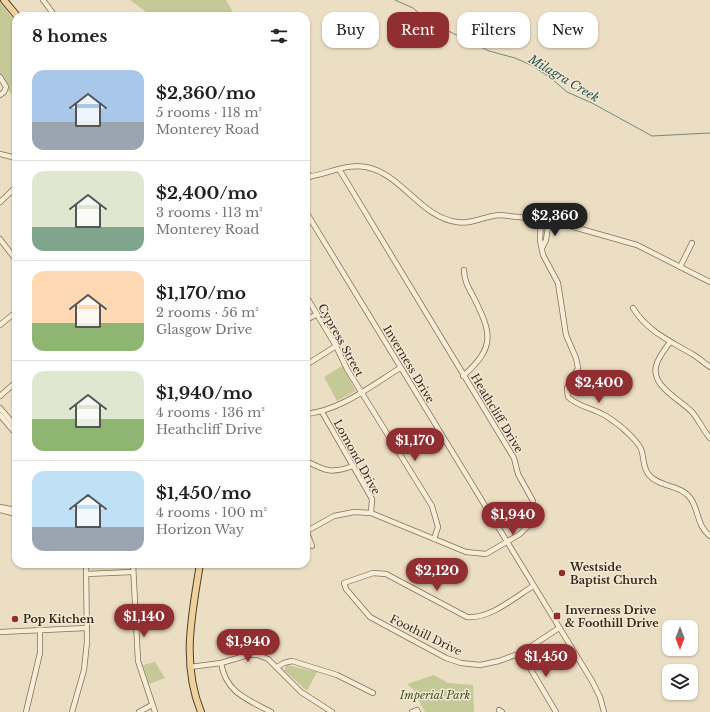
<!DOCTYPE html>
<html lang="en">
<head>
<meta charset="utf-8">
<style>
	:root { --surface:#fff; --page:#f6f6f6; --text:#202124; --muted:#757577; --line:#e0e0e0; --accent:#902e32 }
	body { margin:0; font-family:"Libre Baskerville",serif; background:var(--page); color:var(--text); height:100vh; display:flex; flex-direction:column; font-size:15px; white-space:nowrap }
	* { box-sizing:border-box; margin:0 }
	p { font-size:13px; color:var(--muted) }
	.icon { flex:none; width:22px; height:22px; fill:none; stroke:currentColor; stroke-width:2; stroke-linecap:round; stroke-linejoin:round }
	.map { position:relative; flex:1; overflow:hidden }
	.details { position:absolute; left:12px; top:12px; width:298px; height:556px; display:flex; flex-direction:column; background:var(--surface); border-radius:12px; box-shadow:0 1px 3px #0004 }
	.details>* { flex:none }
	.banner { position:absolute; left:322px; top:12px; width:328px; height:36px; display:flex; gap:8px }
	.needle { width:26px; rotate:180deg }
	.fabs { position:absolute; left:662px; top:620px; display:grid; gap:8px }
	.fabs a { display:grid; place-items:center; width:36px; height:36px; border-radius:8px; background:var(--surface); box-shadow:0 1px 3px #0004; font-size:20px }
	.price { position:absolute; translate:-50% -34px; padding:0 9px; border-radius:14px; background:var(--accent); color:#fff; font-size:13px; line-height:26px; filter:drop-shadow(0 1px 2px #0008) }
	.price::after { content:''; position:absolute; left:50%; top:24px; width:12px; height:9px; margin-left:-6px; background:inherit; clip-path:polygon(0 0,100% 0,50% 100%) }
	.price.current { background:#222; color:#fff }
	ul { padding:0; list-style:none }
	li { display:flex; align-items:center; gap:12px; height:100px; padding:0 20px }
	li+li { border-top:1px solid var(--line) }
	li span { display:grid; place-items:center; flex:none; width:112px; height:80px; border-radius:12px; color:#555 }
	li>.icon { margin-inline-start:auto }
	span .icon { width:48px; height:48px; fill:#fffc; stroke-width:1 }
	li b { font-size:17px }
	h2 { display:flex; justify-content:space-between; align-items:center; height:48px; padding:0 20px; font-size:17px }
	.tag { padding:0 14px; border-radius:12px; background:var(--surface); box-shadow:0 1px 3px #0004; font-size:14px; line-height:36px }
	.tag.current { background:var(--accent); color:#fff }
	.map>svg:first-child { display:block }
	.green { fill:#c5c998 }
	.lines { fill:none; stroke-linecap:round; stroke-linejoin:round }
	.stream { stroke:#6d8c83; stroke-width:1 }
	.minor-casing { stroke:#85705b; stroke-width:6 }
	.major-casing { stroke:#533f2f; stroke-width:8 }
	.minor { stroke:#f7ecd6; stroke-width:4.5 }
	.major { stroke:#edd29d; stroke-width:6 }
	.poi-dot { fill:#902e32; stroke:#f3e9d3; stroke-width:1.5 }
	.labels { text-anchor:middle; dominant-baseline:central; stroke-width:3; stroke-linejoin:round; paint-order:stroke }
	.street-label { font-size:11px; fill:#36291e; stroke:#f3e9d3 }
	.poi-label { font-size:11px; font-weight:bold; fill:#36291e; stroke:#f3e9d3; text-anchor:start }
	.park-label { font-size:11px; font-style:italic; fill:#475126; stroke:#f3e9d3 }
	.water-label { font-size:12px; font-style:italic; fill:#2e5451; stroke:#f3e9d3 }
</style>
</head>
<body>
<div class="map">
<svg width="710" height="712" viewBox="0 0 710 712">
	<rect width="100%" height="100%" fill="#ebdec3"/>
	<g class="green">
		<polygon points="130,0 226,0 235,16 159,16 149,14"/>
		<polygon points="0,2 16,23 16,99 0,81"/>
		<polygon points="342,366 356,391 337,401 324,377"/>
		<polygon points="155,662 165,678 149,684 143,665"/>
		<polygon points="287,665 317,672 307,691 284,670"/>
		<polygon points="434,675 448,683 473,685 474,712 425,712 413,689 407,684"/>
	</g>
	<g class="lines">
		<polyline class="stream" points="395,0 413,8 430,22 489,51 515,58 533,66 552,79 567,92 592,103 652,136 710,133"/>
		<g class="minor-casing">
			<g id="minor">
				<polyline points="43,0 55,16"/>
				<polyline points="0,77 6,87 4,92 0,95"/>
				<polyline points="0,154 16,158"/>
				<polyline points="306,171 310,177"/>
				<path d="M 306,177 C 326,175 345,163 366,167 C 402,174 420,217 457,222 C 471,225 484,216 499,215 L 549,220 L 637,245 L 710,282"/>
				<polyline points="0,202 16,187"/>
				<polyline points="306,212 592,681 600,697 604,712"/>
				<path d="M 541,219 L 540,240 L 543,255 L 558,283 L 566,335 L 576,358 L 578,368 L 567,388 L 568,397 C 578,407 593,408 606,416 C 614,421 623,428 630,435 C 634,439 641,446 642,452 C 644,460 643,468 649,475 C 660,488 681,484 691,499 C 699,511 697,526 710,536"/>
				<polyline points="0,239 16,260"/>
				<polyline points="542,248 546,240 549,220"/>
				<polyline points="680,267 692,243"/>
				<polyline points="306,296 336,346 347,369 432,506 438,527 434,539"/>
				<path d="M 633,308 C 647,331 670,341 692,354 C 698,357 704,363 710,367"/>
				<polyline points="306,320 317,314"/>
				<polyline points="0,325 16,312"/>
				<path d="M 670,342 C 666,348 660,355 657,363 C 648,385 680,399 692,412 C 699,420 703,430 710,438"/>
				<polyline points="306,365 336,346"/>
				<path d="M 463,376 C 497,346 491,332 473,296 C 468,287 464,280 464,270"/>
				<polyline points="0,396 16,382"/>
				<polyline points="0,408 16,427"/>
				<polyline points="322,412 372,499 371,513"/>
				<path d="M 306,414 C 341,410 371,386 400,368"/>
				<polyline points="0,415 16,434"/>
				<path d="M 306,461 C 326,471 331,474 353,466"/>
				<polyline points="0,507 16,510"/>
				<polyline points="0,510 16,514"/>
				<polyline points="306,530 312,546"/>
				<polyline points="307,531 334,516 354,512 371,513 466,552 486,554 520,534 528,526 533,511 533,501 518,474 514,458 339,169"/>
				<polyline points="133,564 138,661 155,712"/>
				<polyline points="86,574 133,572"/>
				<path d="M 533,586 C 514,598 490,619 467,617 L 386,574 L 373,573 L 344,583 L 346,589 L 370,617 L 446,658 L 461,663 L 480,665 L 499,661 L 521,653 L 559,628"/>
				<polyline points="0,632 87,628"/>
				<polyline points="521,653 556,712"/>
				<path d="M 221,663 C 226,693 247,699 271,712"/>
				<polyline points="190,667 221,663 248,655 258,655 268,659 301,692 332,712"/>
				<polyline points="277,667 284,663 292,661 337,675 373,693"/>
				<polyline points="499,710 502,712"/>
				<polyline points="26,712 40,653 40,630"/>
				<polyline points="72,712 84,670 87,642 86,564"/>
				<polyline points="139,712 152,705"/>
				<polyline points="412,712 417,710 418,712"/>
			</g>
		</g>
		<g class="major-casing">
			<g id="major">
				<polyline points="4,0 17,16"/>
				<path d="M 200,564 C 192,614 181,663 201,712"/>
			</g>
		</g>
		<use href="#minor" class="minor"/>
		<use href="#major" class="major"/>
	</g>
	<g class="poi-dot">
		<circle cx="562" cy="573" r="4"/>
		<rect x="553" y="612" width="8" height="8" rx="2"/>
		<circle cx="15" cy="619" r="4"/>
	</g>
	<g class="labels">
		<g class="street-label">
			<text transform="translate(341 340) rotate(61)">Cypress Street</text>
			<text transform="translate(409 364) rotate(59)">Inverness Drive</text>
			<text transform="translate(497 413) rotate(59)">Heathcliff Drive</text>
			<text transform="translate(357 457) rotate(61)">Lomond Drive</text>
			<text transform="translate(426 635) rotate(26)">Foothill Drive</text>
		</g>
		<g class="poi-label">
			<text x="570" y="567">Westside<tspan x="570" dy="13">Baptist Church</tspan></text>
			<text x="565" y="610">Inverness Drive<tspan x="565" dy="13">&amp; Foothill Drive</tspan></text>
			<text x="23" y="619">Pop Kitchen</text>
		</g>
		<g class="park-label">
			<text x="435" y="695">Imperial Park</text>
		</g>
		<g class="water-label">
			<text transform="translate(564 78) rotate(31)">Milagra Creek</text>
		</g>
	</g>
</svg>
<div class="fabs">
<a><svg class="needle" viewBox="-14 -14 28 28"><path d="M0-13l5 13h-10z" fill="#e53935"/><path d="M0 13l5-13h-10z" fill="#757577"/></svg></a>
<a><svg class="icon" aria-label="layers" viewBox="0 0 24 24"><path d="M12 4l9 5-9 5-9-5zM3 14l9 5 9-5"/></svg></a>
</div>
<b class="price current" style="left:555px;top:237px">$2,360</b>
<b class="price" style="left:599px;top:404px">$2,400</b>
<b class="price" style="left:415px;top:462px">$1,170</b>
<b class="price" style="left:513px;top:536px">$1,940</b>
<b class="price" style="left:437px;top:592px">$2,120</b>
<b class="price" style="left:144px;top:638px">$1,140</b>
<b class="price" style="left:248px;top:663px">$1,940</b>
<b class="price" style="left:546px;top:678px">$1,450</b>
<div class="banner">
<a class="tag">Buy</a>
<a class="tag current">Rent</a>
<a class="tag">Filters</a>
<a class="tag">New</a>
</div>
<section class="details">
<h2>8 homes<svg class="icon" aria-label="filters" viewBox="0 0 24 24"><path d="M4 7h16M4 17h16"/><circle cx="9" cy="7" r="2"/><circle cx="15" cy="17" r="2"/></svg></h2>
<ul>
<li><span style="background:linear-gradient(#a9c7e8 65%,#9aa5b1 0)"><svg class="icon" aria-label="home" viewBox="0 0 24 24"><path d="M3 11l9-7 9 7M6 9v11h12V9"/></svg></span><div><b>$2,360/mo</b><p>5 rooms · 118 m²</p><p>Monterey Road</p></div></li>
<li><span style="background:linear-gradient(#dfe7d0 70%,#7fa58c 0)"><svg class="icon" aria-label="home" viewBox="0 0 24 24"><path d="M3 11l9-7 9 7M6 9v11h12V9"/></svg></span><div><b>$2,400/mo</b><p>3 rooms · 113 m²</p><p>Monterey Road</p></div></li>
<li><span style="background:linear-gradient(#ffd9b3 65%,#8fb573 0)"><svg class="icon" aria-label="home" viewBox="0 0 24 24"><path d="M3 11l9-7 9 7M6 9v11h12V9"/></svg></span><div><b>$1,170/mo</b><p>2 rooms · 56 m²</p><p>Glasgow Drive</p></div></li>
<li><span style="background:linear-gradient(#dfe7d0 60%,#8fb573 0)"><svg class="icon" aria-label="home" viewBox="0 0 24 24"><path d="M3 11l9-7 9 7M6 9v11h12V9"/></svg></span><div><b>$1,940/mo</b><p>4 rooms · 136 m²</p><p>Heathcliff Drive</p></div></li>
<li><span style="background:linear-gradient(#bfe0f5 70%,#9aa5b1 0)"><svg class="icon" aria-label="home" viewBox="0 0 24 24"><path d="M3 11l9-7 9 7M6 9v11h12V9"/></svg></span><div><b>$1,450/mo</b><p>4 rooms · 100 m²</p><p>Horizon Way</p></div></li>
</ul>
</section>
</div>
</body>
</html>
